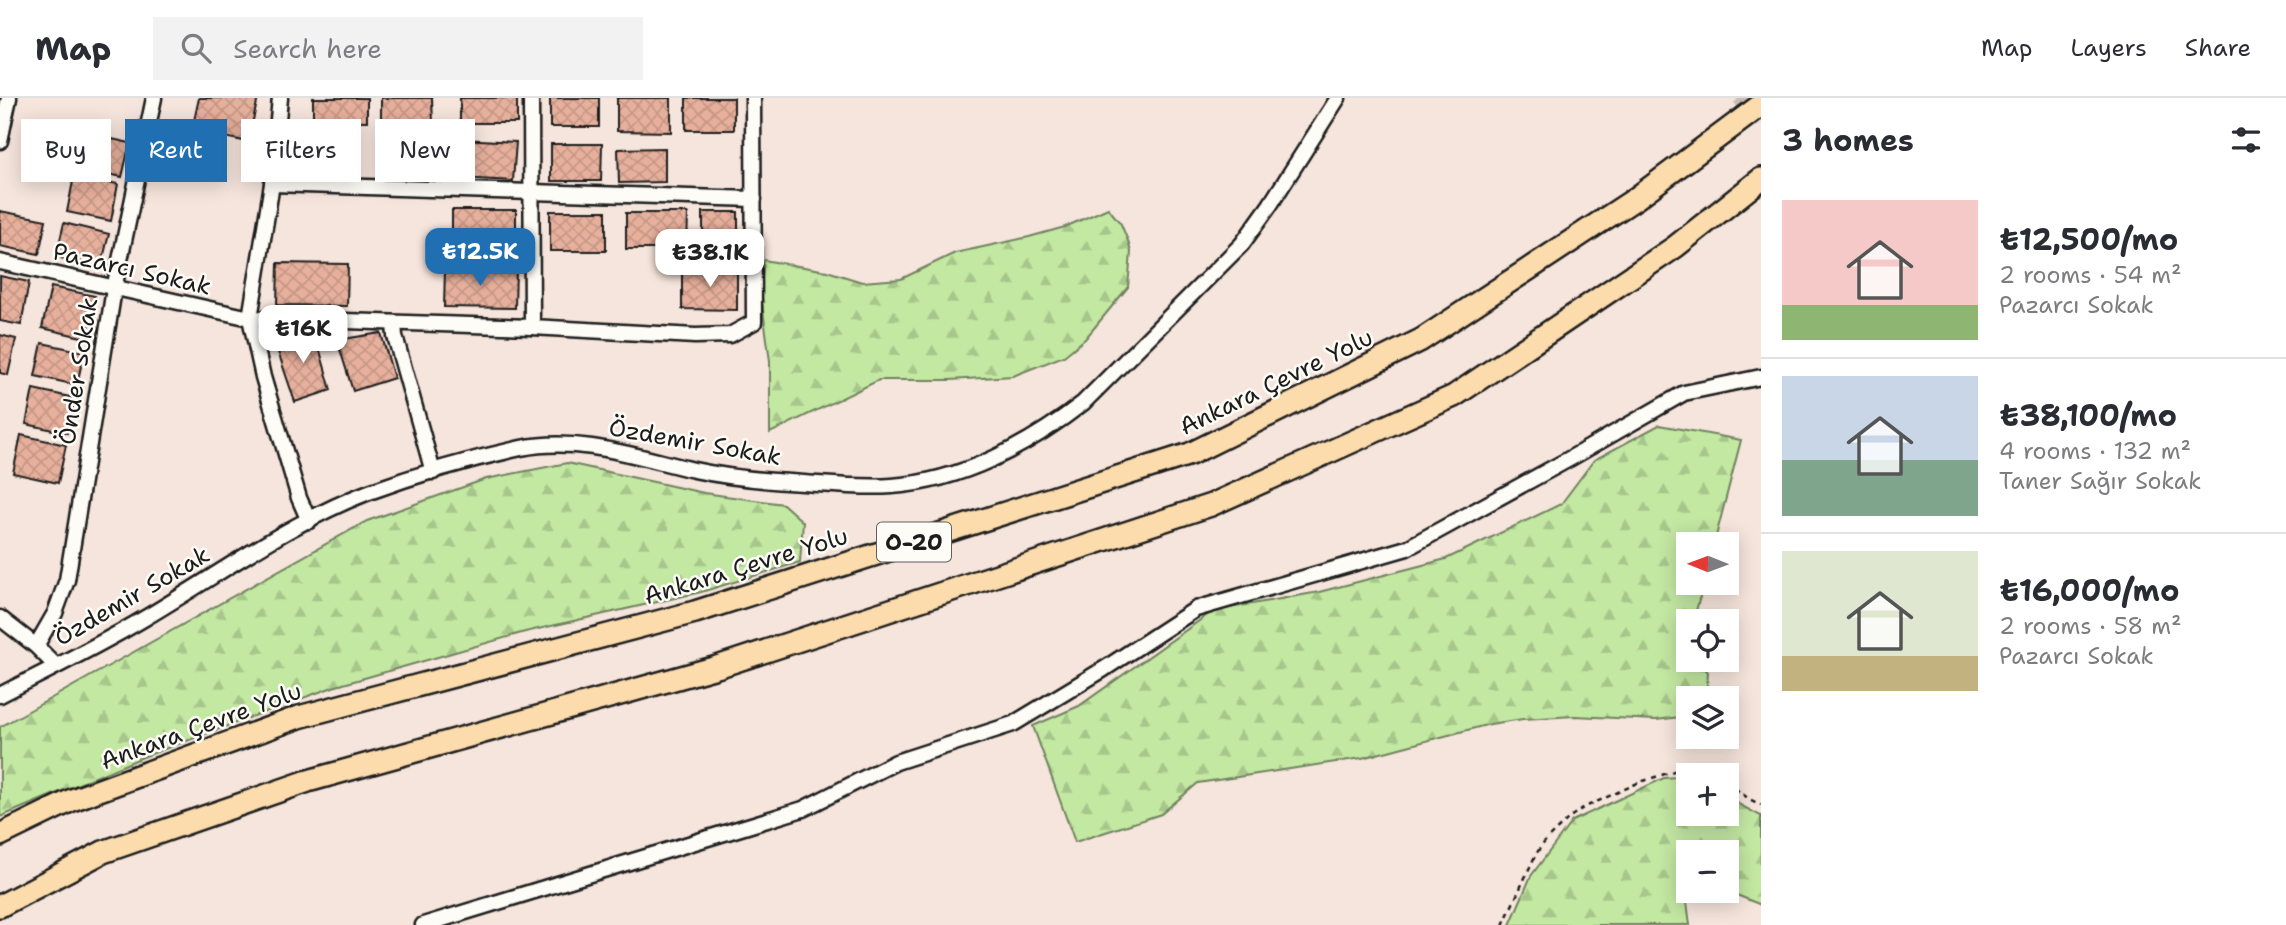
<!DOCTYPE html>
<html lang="en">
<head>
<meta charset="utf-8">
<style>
	:root { --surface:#fff; --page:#f2f2f3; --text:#2b2b33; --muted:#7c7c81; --line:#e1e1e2; --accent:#1f6fb2 }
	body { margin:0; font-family:"Shantell Sans",sans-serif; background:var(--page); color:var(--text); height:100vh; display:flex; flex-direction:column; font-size:26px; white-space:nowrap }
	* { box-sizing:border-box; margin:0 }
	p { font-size:23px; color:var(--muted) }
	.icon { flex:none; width:38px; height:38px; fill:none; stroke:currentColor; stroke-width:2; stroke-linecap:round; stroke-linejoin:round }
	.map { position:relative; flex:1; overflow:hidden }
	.side { display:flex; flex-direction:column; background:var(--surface); width:525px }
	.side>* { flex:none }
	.hud { position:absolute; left:21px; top:21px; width:665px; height:63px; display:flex; gap:14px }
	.needle { width:46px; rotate:271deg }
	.tools { position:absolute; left:1676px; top:434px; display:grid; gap:14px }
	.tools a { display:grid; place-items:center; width:63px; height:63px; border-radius:0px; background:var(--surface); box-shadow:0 4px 18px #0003; font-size:35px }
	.price { position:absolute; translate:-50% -60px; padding:0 16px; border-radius:14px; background:#fff; color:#222; font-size:23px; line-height:46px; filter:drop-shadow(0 2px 4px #0008) }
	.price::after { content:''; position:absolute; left:50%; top:42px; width:21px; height:16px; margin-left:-10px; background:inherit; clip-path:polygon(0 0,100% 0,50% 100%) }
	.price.selected { background:var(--accent); color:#fff }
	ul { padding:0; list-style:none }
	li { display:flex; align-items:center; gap:21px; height:175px; padding:0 21px }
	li+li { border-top:2px solid var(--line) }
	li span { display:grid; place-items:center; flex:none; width:196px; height:140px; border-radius:0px; color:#555 }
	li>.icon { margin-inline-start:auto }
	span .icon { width:84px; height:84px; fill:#fffc; stroke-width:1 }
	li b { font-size:30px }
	h2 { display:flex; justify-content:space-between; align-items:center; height:84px; padding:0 21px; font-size:30px }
	.chip { padding:0 24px; border-radius:0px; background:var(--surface); box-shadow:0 4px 18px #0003; font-size:24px; line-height:63px }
	.chip.selected { background:var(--accent); color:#fff }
	header { display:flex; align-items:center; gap:42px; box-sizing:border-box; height:98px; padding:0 35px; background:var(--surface); border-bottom:2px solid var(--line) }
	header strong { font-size:33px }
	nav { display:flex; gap:38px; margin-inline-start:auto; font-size:24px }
	.search { width:490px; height:63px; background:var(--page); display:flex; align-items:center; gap:18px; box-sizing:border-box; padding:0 24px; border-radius:0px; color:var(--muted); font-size:26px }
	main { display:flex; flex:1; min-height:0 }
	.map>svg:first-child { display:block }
	.forest { fill:url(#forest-firs); stroke:#70825f; stroke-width:2 }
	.building { fill:url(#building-cross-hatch); stroke:#1c1c1c; stroke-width:2 }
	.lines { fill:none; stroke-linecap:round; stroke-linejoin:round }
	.minor-tunnel { stroke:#cabdb6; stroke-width:14; stroke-dasharray:14 7; stroke-linecap:butt }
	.minor-casing { stroke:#1c1c1c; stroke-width:19 }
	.highway-casing { stroke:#1c1c1c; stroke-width:26 }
	.path { stroke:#1c1c1c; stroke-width:2.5; stroke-dasharray:5 5; stroke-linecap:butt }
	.minor { stroke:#fdfcf7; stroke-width:14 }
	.highway { stroke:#fcdcac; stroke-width:21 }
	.labels { text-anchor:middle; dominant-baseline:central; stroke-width:5; stroke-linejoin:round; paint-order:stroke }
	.shield { fill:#fdfcf7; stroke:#605f5e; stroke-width:2 }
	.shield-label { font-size:23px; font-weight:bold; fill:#1c1c1c }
	.street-label { font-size:24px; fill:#1c1c1c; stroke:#fdfcf7 }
</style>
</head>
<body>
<header>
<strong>Map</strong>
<div class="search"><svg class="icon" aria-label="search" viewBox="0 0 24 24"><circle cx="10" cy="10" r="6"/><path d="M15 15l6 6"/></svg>Search here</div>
<nav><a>Map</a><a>Layers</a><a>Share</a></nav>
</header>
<main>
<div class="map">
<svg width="1761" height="827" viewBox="0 0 1761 827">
	<defs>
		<pattern id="forest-firs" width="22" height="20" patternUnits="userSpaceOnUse" patternTransform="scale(1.75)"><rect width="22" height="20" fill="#c3e8a2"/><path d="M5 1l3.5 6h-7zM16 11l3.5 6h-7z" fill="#a7c68b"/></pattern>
		<pattern id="building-cross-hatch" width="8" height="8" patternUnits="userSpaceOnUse" patternTransform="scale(1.75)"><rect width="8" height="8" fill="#e7b09c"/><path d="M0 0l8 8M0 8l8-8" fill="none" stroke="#c69786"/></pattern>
	</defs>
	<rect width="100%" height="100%" fill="#f6e5dc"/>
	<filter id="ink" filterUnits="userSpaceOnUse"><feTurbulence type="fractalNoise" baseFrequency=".0143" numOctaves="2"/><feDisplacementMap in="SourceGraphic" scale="14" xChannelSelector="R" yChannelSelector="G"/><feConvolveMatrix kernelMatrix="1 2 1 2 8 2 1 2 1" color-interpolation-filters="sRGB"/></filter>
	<g filter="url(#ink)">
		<g class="forest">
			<polygon points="1108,110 1121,126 1128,143 1131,154 1128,189 1085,241 1064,258 1013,278 950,282 879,282 770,335 770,263 761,198 763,162 827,173 862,184 901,181 955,155 1029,139 1065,129"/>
			<polygon points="1659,327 1741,342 1714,446 1689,446 1689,485 1704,485 1693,523 1689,523 1689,562 1698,562 1708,574 1706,600 1689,600 1688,618 1656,622 1575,618 1523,621 1490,626 1362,660 1198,685 1161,716 1075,744 1033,628 1079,608 1213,513 1319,494 1446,461 1561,406 1594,362"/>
			<polygon points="567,365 704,395 783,406 803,424 800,464 701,494 525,534 333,589 143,659 0,719 0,629 367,423 486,381"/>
			<polygon points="1689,678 1689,716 1727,716 1727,696 1740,707 1761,718 1761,807 1727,793 1727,754 1689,754 1689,792 1686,796 1690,827 1510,827 1531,778 1572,723 1664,680"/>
		</g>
		<g class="building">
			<polygon points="199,0 258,0 248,44 192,32"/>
			<polygon points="313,0 367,0 367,23 313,22"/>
			<polygon points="381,0 432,0 433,25 381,25"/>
			<rect x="460" y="0" width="57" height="25"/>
			<rect x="550" y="0" width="49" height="29"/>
			<polygon points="617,0 671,0 671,34 617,33"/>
			<rect x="686" y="0" width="48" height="32"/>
			<polygon points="85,35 130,45 122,79 78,69"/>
			<polygon points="461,41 516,44 513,83 459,80"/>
			<polygon points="551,46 602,46 601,83 551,83"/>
			<polygon points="665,50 665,84 619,85 618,51"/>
			<polygon points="74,78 118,86 111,123 67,114"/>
			<rect x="452" y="112" width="64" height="40"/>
			<polygon points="0,113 46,122 39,156 0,148"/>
			<rect x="550" y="113" width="56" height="40"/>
			<rect x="703" y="114" width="35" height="38"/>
			<polygon points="626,115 688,115 687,151 626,151"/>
			<polygon points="64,125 109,136 101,169 56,159"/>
			<polygon points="278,165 348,166 347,208 277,207"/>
			<polygon points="445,170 516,170 515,210 444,209"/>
			<polygon points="682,171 737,171 737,212 682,211"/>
			<polygon points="0,178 29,184 21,227 0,223"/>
			<polygon points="51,189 95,198 86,240 42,230"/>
			<polygon points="315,235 331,292 295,304 273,239"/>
			<polygon points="381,235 394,280 353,293 337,242"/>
			<polygon points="0,237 16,241 8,277 0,275"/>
			<polygon points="42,245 84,254 77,287 35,278"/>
			<polygon points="33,291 75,300 67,335 26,326"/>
			<polygon points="21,337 66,347 58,385 13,375"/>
		</g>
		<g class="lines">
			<polyline class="minor-tunnel" points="1739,0 1761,24"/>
			<g class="minor-casing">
				<g id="minor">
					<polyline points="280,0 272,86 250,220 263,279 299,400 309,423"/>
					<polyline points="531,0 532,229"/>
					<polyline points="0,43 9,0"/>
					<polyline points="272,86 754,101"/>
					<polyline points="0,164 250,220 532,229 695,238 730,237 754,224 753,0"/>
					<polyline points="394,226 395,238 433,374"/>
					<polyline points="0,520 36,548 56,568"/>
					<polyline points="36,548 55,515 67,482 114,191 154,0"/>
					<path d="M 0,597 C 49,572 98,548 145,520 C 218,477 290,424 369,394 C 418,376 471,361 521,350 C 580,338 637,359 694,372 C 731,380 767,383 804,385 C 833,387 863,390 892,388 C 962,383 1029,347 1083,305 L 1242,146 L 1270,107 L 1338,0"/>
					<polyline points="423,827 803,711 896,664 1013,626 1104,571 1196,511 1407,450 1571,360 1684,295 1761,279"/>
				</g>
			</g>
			<g class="highway-casing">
				<g id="highway">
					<polyline points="0,737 72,702 299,619 695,514 1190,356 1421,242 1635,101 1761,7"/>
					<polyline points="0,808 103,754 308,683 717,569 1211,407 1454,298 1675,149 1761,81"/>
				</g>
			</g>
			<g class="path">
				<polyline points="1727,684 1749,701 1761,707"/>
				<polyline points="1503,827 1536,756 1546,742 1570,719 1583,710 1640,684 1680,671 1713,677"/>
			</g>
			<use href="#minor" class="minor"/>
			<use href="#highway" class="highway"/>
		</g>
	</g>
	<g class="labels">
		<rect class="shield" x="877" y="424.5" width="74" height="39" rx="5"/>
		<g class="shield-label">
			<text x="914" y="444">O-20</text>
		</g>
		<g class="street-label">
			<text transform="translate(132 171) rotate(13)">Pazarcı Sokak</text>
			<text transform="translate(78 273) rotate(-81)">Önder Sokak</text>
			<text transform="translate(1276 284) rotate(-26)">Ankara Çevre Yolu</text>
			<text transform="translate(695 344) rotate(10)">Özdemir Sokak</text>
			<text transform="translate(746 468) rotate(-17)">Ankara Çevre Yolu</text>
			<text transform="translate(132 498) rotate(-30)">Özdemir Sokak</text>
			<text transform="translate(201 628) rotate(-20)">Ankara Çevre Yolu</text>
		</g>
	</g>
</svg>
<div class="tools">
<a><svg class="needle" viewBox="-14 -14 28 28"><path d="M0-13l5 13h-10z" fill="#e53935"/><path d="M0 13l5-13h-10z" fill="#7c7c81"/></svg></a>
<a><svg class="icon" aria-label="locate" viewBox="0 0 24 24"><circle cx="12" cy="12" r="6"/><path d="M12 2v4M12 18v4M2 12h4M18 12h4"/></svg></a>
<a><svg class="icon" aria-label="layers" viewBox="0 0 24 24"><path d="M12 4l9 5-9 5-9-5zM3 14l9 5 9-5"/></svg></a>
<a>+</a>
<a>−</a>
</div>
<b class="price selected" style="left:480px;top:190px">₺12.5K</b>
<b class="price" style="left:710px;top:191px">₺38.1K</b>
<b class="price" style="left:303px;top:267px">₺16K</b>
<div class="hud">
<a class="chip">Buy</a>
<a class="chip selected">Rent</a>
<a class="chip">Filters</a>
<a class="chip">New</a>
</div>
</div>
<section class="side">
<h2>3 homes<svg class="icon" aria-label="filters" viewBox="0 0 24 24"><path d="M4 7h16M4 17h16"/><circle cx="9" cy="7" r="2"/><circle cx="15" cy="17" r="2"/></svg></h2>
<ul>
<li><span style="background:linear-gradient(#f6c9c9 75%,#8fb573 0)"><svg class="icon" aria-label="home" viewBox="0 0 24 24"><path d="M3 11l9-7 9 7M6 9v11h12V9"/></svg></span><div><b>₺12,500/mo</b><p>2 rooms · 54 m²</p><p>Pazarcı Sokak</p></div></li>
<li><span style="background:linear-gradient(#c9d6e8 60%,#7fa58c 0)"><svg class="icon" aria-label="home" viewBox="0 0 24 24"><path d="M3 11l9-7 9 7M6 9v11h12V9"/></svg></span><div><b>₺38,100/mo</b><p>4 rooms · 132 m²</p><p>Taner Sağır Sokak</p></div></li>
<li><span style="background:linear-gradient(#dfe7d0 75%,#c2b280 0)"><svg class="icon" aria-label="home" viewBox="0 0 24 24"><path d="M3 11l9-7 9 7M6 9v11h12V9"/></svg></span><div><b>₺16,000/mo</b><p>2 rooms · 58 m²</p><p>Pazarcı Sokak</p></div></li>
</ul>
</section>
</main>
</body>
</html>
